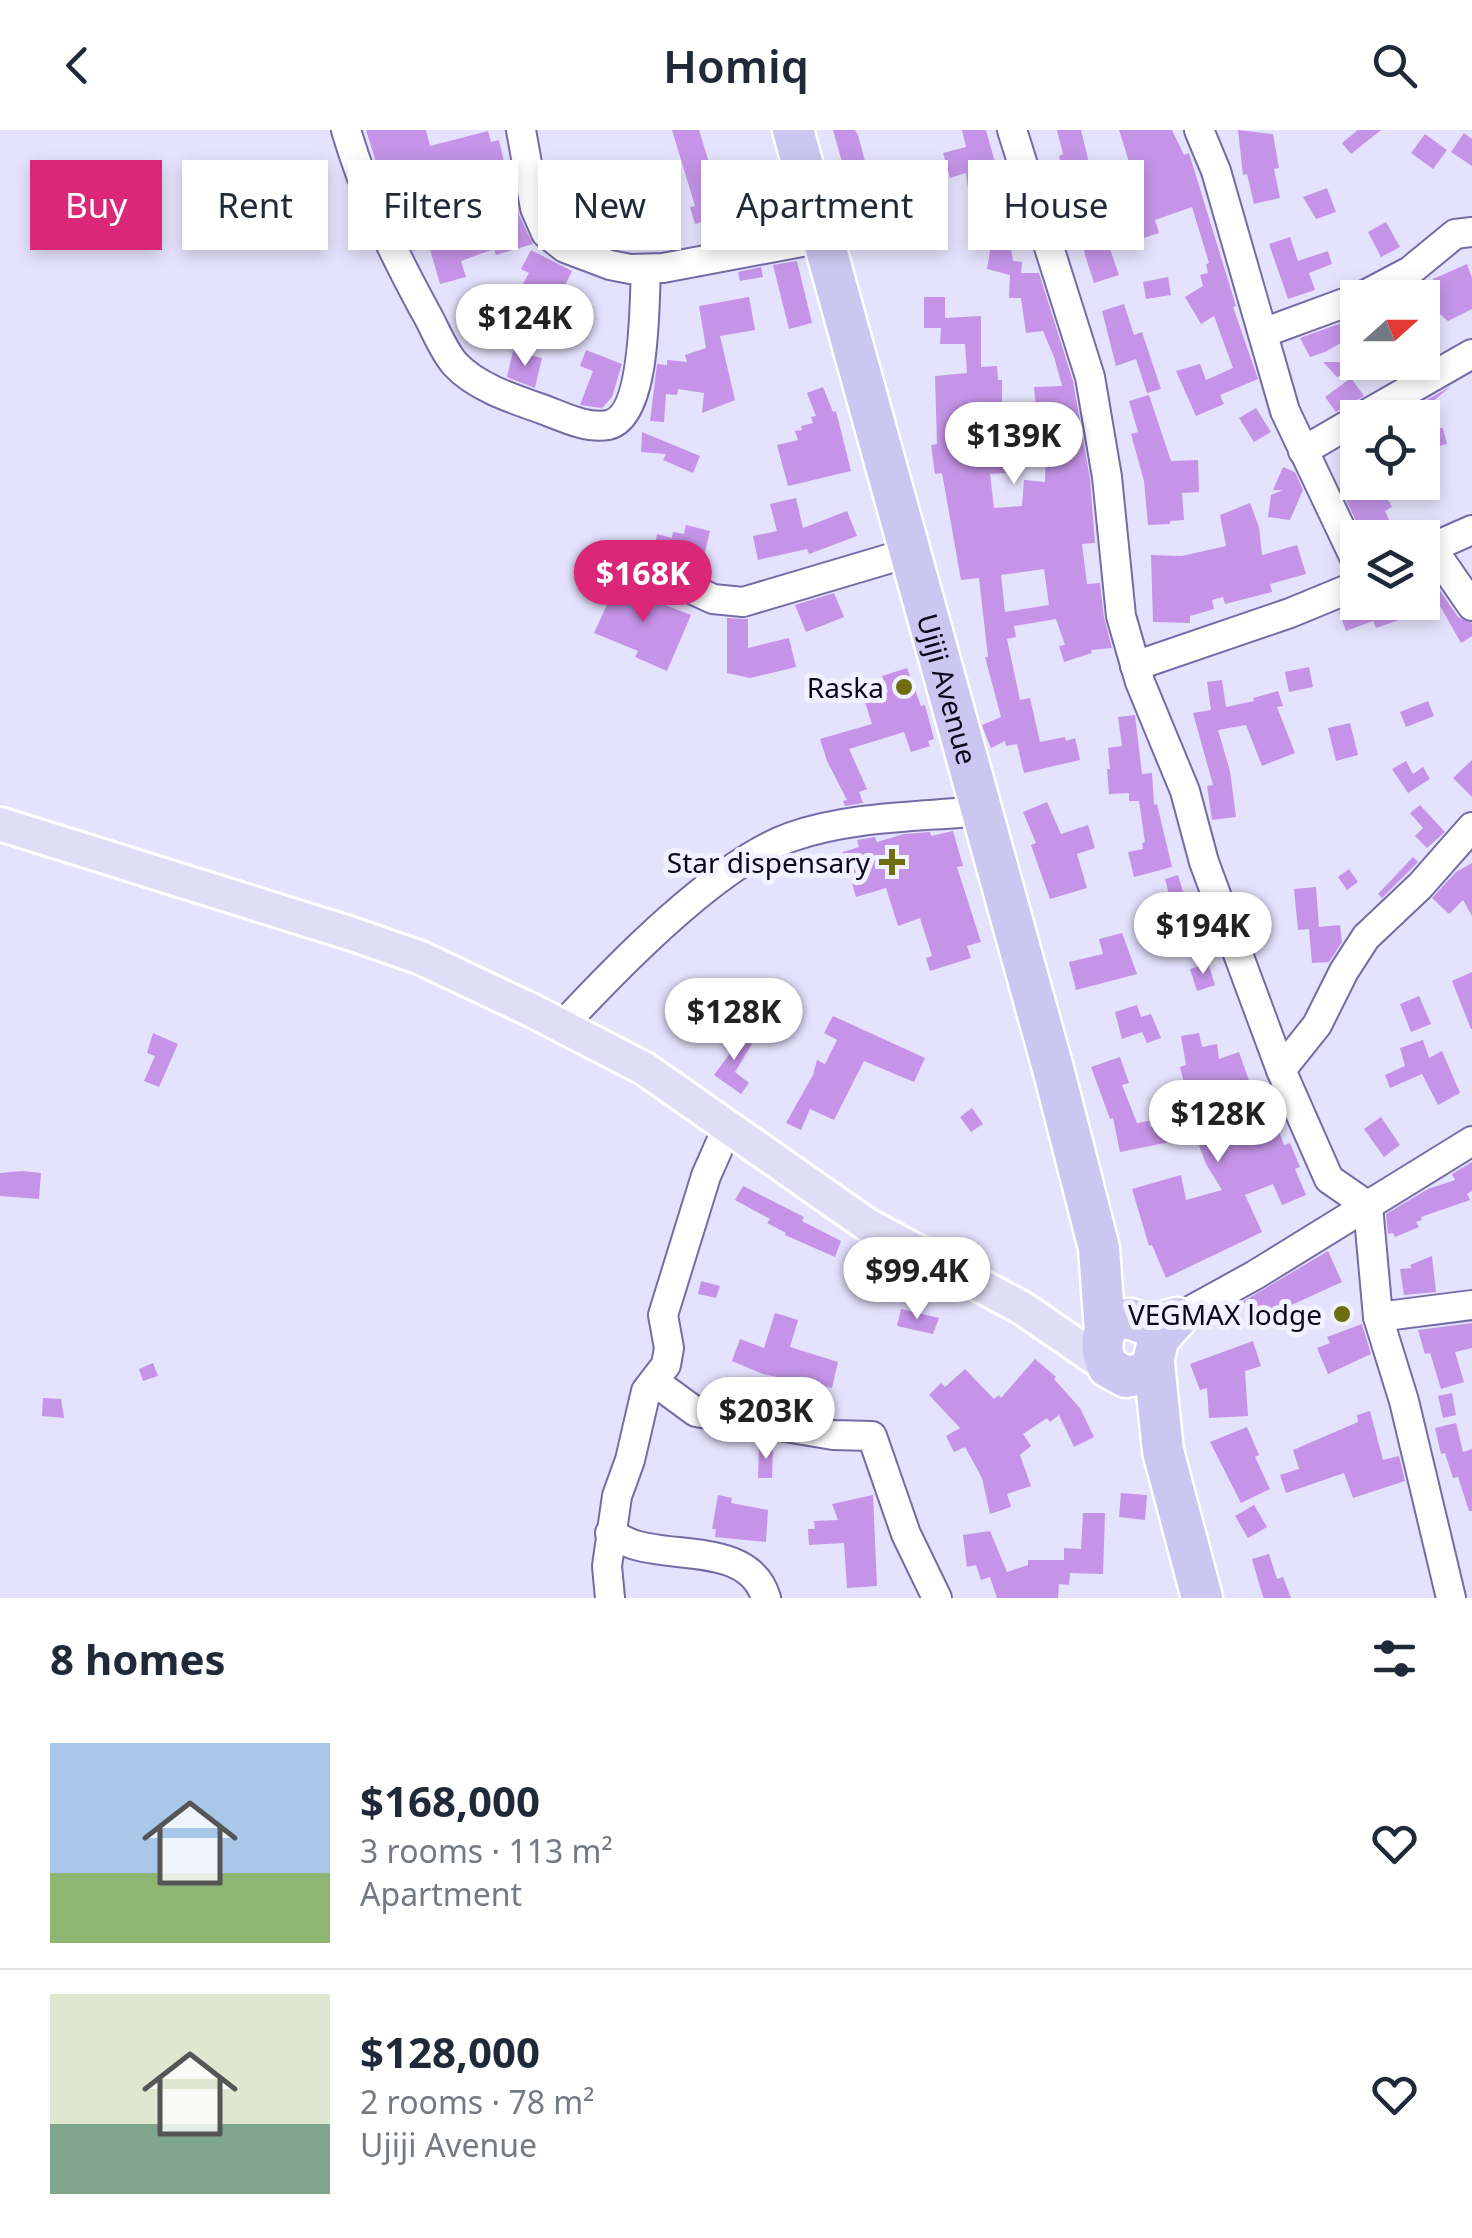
<!DOCTYPE html>
<html lang="en">
<head>
<meta charset="utf-8">
<style>
	:root { --surface:#fff; --page:#f6f6f7; --text:#1f2937; --muted:#747a83; --line:#e0e1e3; --accent:#db2777 }
	body { margin:0; font-family:"Noto Sans",sans-serif; background:var(--page); color:var(--text); height:100vh; display:flex; flex-direction:column; font-size:38px; white-space:nowrap }
	* { box-sizing:border-box; margin:0 }
	p { font-size:32px; color:var(--muted) }
	.icon { flex:none; width:55px; height:55px; fill:none; stroke:currentColor; stroke-width:2; stroke-linecap:round; stroke-linejoin:round }
	.map { position:relative; height:1468px; overflow:hidden }
	.sheet { display:flex; flex-direction:column; background:var(--surface); flex:1 }
	.sheet>* { flex:none }
	.guide { position:absolute; left:30px; top:30px; width:1412px; height:90px; display:flex; gap:20px }
	.needle { width:65px; rotate:69deg }
	.controls { position:absolute; left:1340px; top:150px; display:grid; gap:20px }
	.controls a { display:grid; place-items:center; width:100px; height:100px; border-radius:0px; background:var(--surface); box-shadow:0 5px 15px #0003; font-size:50px }
	.price { position:absolute; translate:-50% -85px; padding:0 22px; border-radius:35px; background:#fff; color:#222; font-size:32px; line-height:65px; filter:drop-shadow(0 2px 5px #0008) }
	.price::after { content:''; position:absolute; left:50%; top:60px; width:30px; height:22px; margin-left:-15px; background:inherit; clip-path:polygon(0 0,100% 0,50% 100%) }
	.price.selected { background:var(--accent); color:#fff }
	ul { padding:0; list-style:none }
	li { display:flex; align-items:center; gap:30px; height:250px; padding:0 50px }
	li+li { border-top:2px solid var(--line) }
	li span { display:grid; place-items:center; flex:none; width:280px; height:200px; border-radius:0px; color:#555 }
	li>.icon { margin-inline-start:auto }
	span .icon { width:120px; height:120px; fill:#fffc; stroke-width:1 }
	li b { font-size:42px }
	h2 { display:flex; justify-content:space-between; align-items:center; height:120px; padding:0 50px; font-size:42px }
	.pill { padding:0 35px; border-radius:0px; background:var(--surface); box-shadow:0 5px 15px #0003; font-size:35px; line-height:90px }
	.pill.selected { background:var(--accent); color:#fff }
	header { display:flex; justify-content:space-between; align-items:center; height:130px; padding:0 50px; background:var(--surface); font-size:45px; font-weight:600 }
	.map>svg:first-child { display:block }
	.building { fill:#c594e8; fill-rule:evenodd }
	.lines { fill:none; stroke-linecap:round; stroke-linejoin:round }
	.minor-casing { stroke:#756ba7; stroke-width:32 }
	.major-casing { stroke:#fff; stroke-width:38 }
	.highway-casing { stroke:#fff; stroke-width:45 }
	.minor { stroke:#fff; stroke-width:28 }
	.major { stroke:#e0ddf6; stroke-width:32 }
	.highway { stroke:#ccc7f0; stroke-width:40 }
	.poi-dot { fill:#6d6e10; stroke:#f2f1ff; stroke-width:4 }
	.labels { text-anchor:middle; dominant-baseline:central; stroke-width:10; stroke-linejoin:round; paint-order:stroke }
	.poi-label { font-size:28px; fill:#0c071d; stroke:#f2f1ff; text-anchor:end }
	.street-label { font-size:28px; fill:#0c071d; stroke:#f2f1ff }
</style>
</head>
<body>
<header><svg class="icon" aria-label="back" viewBox="0 0 24 24"><path d="M15 5l-7 7 7 7"/></svg>Homiq<svg class="icon" aria-label="search" viewBox="0 0 24 24"><circle cx="10" cy="10" r="6"/><path d="M15 15l6 6"/></svg></header>
<div class="map">
<svg width="1472" height="1468" viewBox="0 0 1472 1468">
	<rect width="100%" height="100%" fill="#e5e2fd"/>
	<g class="building">
		<polygon points="366,0 426,0 430,16 488,1 491,12 499,10 509,53 513,52 519,85 533,114 496,125 494,119 461,131 466,147 440,154 429,116 413,121 396,76 437,65 442,84 450,82 451,86 466,82 474,109 502,100 488,42 429,56 425,38 382,51"/>
		<polygon points="672,0 699,0 722,76 739,53 746,80 695,94 690,77 695,76"/>
		<polygon points="833,0 855,0 858,5 867,39 884,81 891,113 862,119 857,86"/>
		<path d="M 962,0 L 986,0 L 999,47 L 1013,131 L 1022,132 L 1021,143 L 1039,143 L 1073,251 L 1090,349 L 1095,413 L 1082,414 L 1087,454 L 1100,453 L 1104,488 L 1112,518 L 1091,520 L 1092,523 L 1064,532 L 1059,516 L 1065,515 L 1056,489 L 1014,496 L 1016,507 L 1007,509 L 1020,570 L 1030,568 L 1040,612 L 1065,607 L 1066,611 L 1075,608 L 1080,630 L 1024,643 L 1017,614 L 1006,616 L 1005,611 L 991,618 L 986,606 L 982,595 L 1001,587 L 985,527 L 988,527 L 979,448 L 961,450 L 942,343 L 935,344 L 931,315 L 937,314 L 935,246 L 967,243 L 965,214 L 940,214 L 941,198 L 924,198 L 924,167 L 945,167 L 945,188 L 981,186 L 981,237 L 997,236 L 998,250 L 1002,250 L 1002,291 L 985,291 L 986,319 L 1006,319 L 1007,343 L 990,344 L 994,378 L 1022,376 L 1024,350 L 1045,352 L 1046,314 L 1067,314 L 1064,277 L 1036,278 L 1034,257 L 1062,256 L 1054,227 L 1043,201 L 1026,203 L 1021,168 L 1009,168 L 1010,145 L 987,139 L 990,121 L 982,79 L 971,81 L 966,43 L 950,48 L 943,23 L 966,17 ZM 1044,439 L 1049,475 L 1005,482 L 1001,445 Z"/>
		<polygon points="1057,0 1081,0 1097,66 1070,72 1059,26 1063,24"/>
		<polygon points="1119,0 1172,0 1184,25 1189,23 1236,176 1233,177 1258,249 1220,265 1224,274 1196,286 1176,241 1200,234 1206,250 1233,238 1214,186 1201,194 1185,167 1203,156 1200,145 1208,143 1206,134 1209,133 1192,77 1155,90 1159,103 1110,119 1119,145 1094,153 1085,125 1081,106 1093,102 1092,98 1144,79"/>
		<polygon points="1238,0 1273,4 1279,38 1274,39 1280,68 1254,74 1247,44 1243,45"/>
		<polygon points="1358,0 1381,0 1351,24 1342,13"/>
		<polygon points="1464,3 1472,9 1472,36 1451,22"/>
		<polygon points="1425,4 1447,20 1433,39 1411,23"/>
		<polygon points="1327,58 1336,82 1316,89 1303,67"/>
		<polygon points="1386,92 1400,117 1381,127 1368,102"/>
		<polygon points="1290,107 1298,131 1328,121 1332,134 1309,143 1315,160 1288,169 1269,114"/>
		<polygon points="531,120 572,141 565,155 571,159 561,181 531,167 534,160 523,154 529,143 521,139"/>
		<polygon points="797,131 812,193 789,199 773,135"/>
		<polygon points="1467,134 1472,148 1472,179 1448,191 1422,169 1435,154 1433,149"/>
		<polygon points="761,137 763,147 740,151 738,142"/>
		<polygon points="1168,147 1171,165 1146,169 1143,152"/>
		<polygon points="749,167 755,200 720,206 735,270 702,283 704,263 678,259 677,265 666,264 664,292 650,291 657,234 667,235 667,230 687,232 685,225 706,218 699,176"/>
		<polygon points="1124,174 1134,205 1142,202 1161,259 1147,263 1136,229 1116,236 1102,181"/>
		<polygon points="1347,191 1355,205 1325,222 1310,227 1300,208"/>
		<polygon points="1422,198 1440,222 1422,232"/>
		<polygon points="586,220 622,234 612,267 602,278 580,275 593,241 580,236"/>
		<polygon points="513,221 542,228 535,258 507,247"/>
		<polygon points="1323,232 1373,232 1373,234 1337,247"/>
		<polygon points="1351,248 1364,266 1336,282 1325,267"/>
		<polygon points="1451,256 1424,279 1440,298 1443,298 1447,314 1426,319 1422,288 1396,288"/>
		<polygon points="823,257 833,282 836,281 851,341 788,356 777,315 798,310 795,301 802,300 801,296 813,293 811,287 816,286 807,263"/>
		<polygon points="1149,265 1171,331 1198,330 1199,362 1182,363 1184,390 1170,391 1170,394 1148,395 1144,351 1131,304 1138,302 1129,271"/>
		<polygon points="1256,278 1271,302 1254,312 1239,288"/>
		<polygon points="642,302 700,326 693,343 663,330 666,324 641,322"/>
		<polygon points="1283,337 1295,342 1303,360 1290,390 1268,387 1271,365 1283,360 1273,360"/>
		<polygon points="1378,352 1392,377 1385,381 1397,408 1364,408 1346,370"/>
		<polygon points="796,368 803,398 847,381 857,406 809,424 807,419 758,430 753,406 777,401 770,374"/>
		<polygon points="1250,373 1259,397 1262,425 1297,415 1306,444 1270,454 1272,462 1225,474 1223,467 1212,470 1214,479 1190,486 1190,493 1153,492 1151,425 1182,426 1226,416 1220,385"/>
		<polygon points="686,395 710,401 702,435 653,426 657,404 672,408 673,402 684,404"/>
		<polygon points="633,449 648,455 645,467 691,485 667,541 635,527 638,521 594,503 616,455 628,461"/>
		<polygon points="1436,455 1458,487 1472,493 1472,506 1461,513 1430,458"/>
		<polygon points="834,463 844,487 806,502 795,475"/>
		<polygon points="1361,472 1392,472 1399,490 1376,498 1373,491 1346,501 1339,482"/>
		<polygon points="727,488 748,489 748,518 789,508 796,537 750,548 727,543"/>
		<polygon points="1309,537 1313,557 1289,562 1285,542"/>
		<polygon points="907,538 921,576 925,575 934,609 928,611 930,616 911,622 904,602 849,619 867,659 859,662 863,673 845,676 843,671 847,670 827,631 820,609 872,594 864,569 888,562 882,546"/>
		<polygon points="1222,550 1226,577 1254,571 1253,568 1278,561 1283,576 1277,577 1295,623 1262,636 1246,595 1218,600 1230,641 1236,687 1212,690 1207,656 1213,655 1193,583 1211,580 1207,552"/>
		<polygon points="1428,571 1434,586 1406,597 1400,582"/>
		<polygon points="1135,585 1142,644 1152,643 1154,675 1157,674 1172,737 1134,747 1128,722 1143,719 1142,713 1145,712 1139,671 1129,671 1129,663 1109,664 1107,639 1110,639 1108,618 1122,616 1118,587"/>
		<polygon points="1350,593 1358,625 1336,631 1328,598"/>
		<polygon points="1472,630 1472,667 1453,648"/>
		<polygon points="1406,631 1413,644 1423,637 1430,649 1408,663 1392,639"/>
		<polygon points="1047,672 1061,704 1088,695 1095,718 1077,724 1087,758 1050,769 1031,715 1036,713 1023,682"/>
		<polygon points="1420,675 1445,702 1427,718 1415,706 1423,698 1410,683"/>
		<polygon points="953,701 963,736 957,737 981,812 967,816 971,828 930,841 926,828 932,826 920,788 898,796 886,758 856,767 843,722 859,717 857,710 875,707 877,712 904,704 930,702 931,706"/>
		<polygon points="1413,727 1418,732 1382,768 1378,764"/>
		<polygon points="1472,733 1472,786 1463,770 1449,784 1432,768 1456,742"/>
		<polygon points="1349,739 1358,752 1347,760 1338,747"/>
		<polygon points="1178,745 1185,768 1171,772 1165,749"/>
		<polygon points="1316,757 1319,797 1340,795 1342,812 1329,832 1312,833 1309,799 1298,800 1294,759"/>
		<polygon points="1122,803 1137,844 1076,860 1069,832 1103,824 1099,809"/>
		<polygon points="1208,833 1215,855 1197,861 1190,839"/>
		<polygon points="1472,842 1472,899 1471,899 1452,851"/>
		<polygon points="1419,866 1431,894 1411,902 1400,874"/>
		<polygon points="1137,875 1141,887 1151,884 1161,908 1147,913 1142,902 1122,909 1115,882"/>
		<polygon points="833,886 925,928 914,952 864,931 834,990 810,979 801,1000 786,993 813,945 817,930 825,934 837,910 824,903"/>
		<polygon points="733,902 752,914 735,942 749,953 741,964 714,945 731,922 724,918"/>
		<polygon points="153,903 178,914 159,957 144,951 155,926 147,923"/>
		<polygon points="1199,903 1202,917 1217,914 1219,929 1239,922 1260,982 1270,978 1284,1015 1290,1013 1300,1037 1295,1039 1306,1065 1282,1075 1273,1054 1245,1065 1262,1102 1166,1148 1152,1115 1149,1116 1132,1059 1181,1045 1186,1070 1222,1060 1206,1034 1184,976 1189,973 1180,937 1186,935 1181,906"/>
		<polygon points="1423,910 1429,928 1442,921 1460,963 1438,975 1422,944 1390,958 1385,945 1405,936 1400,918"/>
		<polygon points="1120,927 1129,953 1122,955 1137,993 1149,991 1150,997 1171,993 1175,1011 1120,1022 1113,988 1110,989 1091,937"/>
		<polygon points="972,978 983,994 971,1002 960,987"/>
		<polygon points="1381,987 1400,1015 1384,1027 1364,999"/>
		<polygon points="1472,1032 1472,1061 1467,1064 1470,1070 1421,1087 1422,1090 1416,1092 1419,1097 1395,1107 1393,1103 1388,1104 1386,1084 1428,1059 1455,1050 1452,1044"/>
		<polygon points="22,1041 41,1043 39,1069 0,1066 0,1043"/>
		<polygon points="743,1056 804,1087 802,1091 841,1111 835,1127 785,1105 786,1103 767,1093 770,1089 735,1070"/>
		<polygon points="1328,1121 1342,1152 1252,1193 1242,1172"/>
		<polygon points="1432,1126 1436,1162 1404,1165 1400,1139 1412,1138 1410,1135"/>
		<polygon points="701,1151 720,1156 716,1168 698,1164"/>
		<polygon points="901,1179 939,1188 933,1204 897,1196"/>
		<polygon points="775,1183 798,1190 790,1217 838,1232 832,1258 763,1244 732,1231 740,1209 764,1218"/>
		<polygon points="1472,1193 1472,1218 1455,1222 1464,1252 1441,1259 1430,1223 1425,1224 1418,1200"/>
		<polygon points="1362,1194 1371,1224 1328,1244 1317,1218 1330,1213 1327,1207"/>
		<polygon points="1253,1211 1261,1236 1245,1241 1248,1286 1209,1288 1207,1258 1200,1260 1190,1234"/>
		<polygon points="1035,1229 1056,1247 1054,1249 1080,1278 1094,1307 1074,1317 1059,1285 1050,1292 1047,1288 1023,1304 1031,1316 1020,1325 1031,1356 1007,1364 1011,1377 990,1384 982,1348 965,1317 954,1322 946,1306 960,1298 929,1265 941,1253 945,1257 965,1239 994,1269 999,1265 1001,1268"/>
		<polygon points="153,1233 158,1246 143,1251 139,1239"/>
		<polygon points="1452,1263 1456,1285 1443,1288 1438,1266"/>
		<polygon points="43,1268 61,1269 64,1288 42,1286"/>
		<polygon points="1370,1281 1383,1330 1399,1326 1405,1351 1353,1368 1344,1343 1286,1363 1280,1345 1299,1339 1293,1320 1358,1292 1357,1285"/>
		<polygon points="1456,1293 1463,1322 1472,1319 1472,1381 1469,1381 1458,1347 1453,1348 1445,1323 1441,1324 1435,1298"/>
		<polygon points="1247,1297 1259,1325 1255,1327 1270,1359 1241,1373 1210,1312"/>
		<polygon points="759,1317 773,1317 772,1348 758,1348"/>
		<polygon points="1121,1363 1147,1365 1145,1390 1119,1387"/>
		<polygon points="718,1365 732,1368 731,1373 768,1380 766,1412 715,1407 716,1399 712,1399"/>
		<polygon points="873,1365 877,1456 847,1458 844,1413 809,1415 808,1399 815,1399 814,1391 838,1390 832,1374"/>
		<polygon points="1254,1375 1267,1397 1248,1408 1235,1386"/>
		<polygon points="1083,1383 1105,1383 1103,1444 1070,1443 1069,1455 1059,1454 1058,1468 997,1468 990,1447 981,1450 976,1435 967,1437 963,1405 990,1401 1007,1442 1028,1435 1028,1430 1064,1430 1064,1418 1081,1419"/>
		<polygon points="1269,1424 1277,1449 1283,1447 1291,1468 1264,1468 1262,1464 1252,1429"/>
	</g>
	<g class="lines">
		<g class="minor-casing">
			<g id="minor">
				<path d="M 346,0 C 365,65 393,122 425,181 C 435,198 442,219 455,234 C 476,257 513,269 542,279 C 561,286 586,299 608,295 C 647,287 644,171 646,140"/>
				<polyline points="521,0 535,78 546,103 565,118 610,135 630,139 663,138 823,108"/>
				<polyline points="1012,0 1090,247 1107,347 1121,486 1140,552 1185,661 1204,732 1281,940 1329,1049 1368,1076 1378,1187 1404,1271 1451,1468"/>
				<polyline points="1199,0 1216,41 1285,281 1358,435"/>
				<polyline points="1359,168 1410,141 1455,104 1472,102"/>
				<polyline points="1263,203 1358,168"/>
				<polyline points="1360,288 1472,224"/>
				<polyline points="1303,321 1358,289"/>
				<polyline points="1432,418 1472,476"/>
				<polyline points="1422,422 1472,400"/>
				<polyline points="670,449 713,469 743,472 908,423"/>
				<polyline points="1135,536 1290,483 1358,455"/>
				<path d="M 562,896 C 616,838 717,733 791,707 C 850,686 920,687 981,681"/>
				<polyline points="1281,940 1317,895 1344,841 1366,807 1420,756 1472,697"/>
				<polyline points="1378,1187 1472,1175"/>
				<polyline points="1177,1188 1255,1145 1472,1011"/>
				<polyline points="655,1252 696,1282 833,1305 872,1306 906,1404 937,1468"/>
				<path d="M 610,1403 C 617,1407 624,1411 632,1414 C 675,1429 750,1413 766,1468"/>
				<polyline points="610,1468 607,1436 617,1366 630,1330 646,1261 666,1235 669,1218 663,1185 706,1046 728,996"/>
			</g>
		</g>
		<g class="major-casing">
			<polyline id="major" points="0,694 352,804 421,828 533,881 645,939 866,1094 1022,1178 1108,1237"/>
		</g>
		<g class="highway-casing">
			<g id="highway">
				<path id="s1" d="M 793,0 L 1054,942 L 1099,1118 L 1105,1202"/>
				<path d="M 1177,1188 C 1171,1195 1159,1206 1157,1215 C 1152,1237 1152,1243 1126,1247 L 1108,1237 C 1098,1217 1100,1187 1129,1189 C 1135,1189 1139,1193 1145,1194 C 1153,1196 1168,1190 1177,1188 Z"/>
				<polyline points="1154,1233 1163,1321 1202,1468"/>
			</g>
		</g>
		<use href="#minor" class="minor"/>
		<use href="#major" class="major"/>
		<use href="#highway" class="highway"/>
	</g>
	<g class="poi-dot">
		<circle cx="904" cy="557" r="10"/>
		<path d="M887 717h10v10h10v10h-10v10h-10v-10h-10v-10h10z"/>
		<circle cx="1342" cy="1184" r="10"/>
	</g>
	<g class="labels">
		<g class="poi-label">
			<text x="884" y="557">Raska</text>
			<text x="870" y="732">Star dispensary</text>
			<text x="1322" y="1184">VEGMAX lodge</text>
		</g>
		<g class="street-label">
			<text stroke="none"><textPath href="#s1" startOffset="580">Ujiji Avenue</textPath></text>
		</g>
	</g>
</svg>
<div class="controls">
<a><svg class="needle" viewBox="-14 -14 28 28"><path d="M0-13l5 13h-10z" fill="#e53935"/><path d="M0 13l5-13h-10z" fill="#747a83"/></svg></a>
<a><svg class="icon" aria-label="locate" viewBox="0 0 24 24"><circle cx="12" cy="12" r="6"/><path d="M12 2v4M12 18v4M2 12h4M18 12h4"/></svg></a>
<a><svg class="icon" aria-label="layers" viewBox="0 0 24 24"><path d="M12 4l9 5-9 5-9-5zM3 14l9 5 9-5"/></svg></a>
</div>
<b class="price" style="left:525px;top:239px">$124K</b>
<b class="price" style="left:1014px;top:357px">$139K</b>
<b class="price selected" style="left:643px;top:495px">$168K</b>
<b class="price" style="left:1203px;top:847px">$194K</b>
<b class="price" style="left:734px;top:933px">$128K</b>
<b class="price" style="left:1218px;top:1035px">$128K</b>
<b class="price" style="left:917px;top:1192px">$99.4K</b>
<b class="price" style="left:766px;top:1332px">$203K</b>
<div class="guide">
<a class="pill selected">Buy</a>
<a class="pill">Rent</a>
<a class="pill">Filters</a>
<a class="pill">New</a>
<a class="pill">Apartment</a>
<a class="pill">House</a>
</div>
</div>
<section class="sheet">
<h2>8 homes<svg class="icon" aria-label="filters" viewBox="0 0 24 24"><path d="M4 7h16M4 17h16"/><circle cx="9" cy="7" r="2"/><circle cx="15" cy="17" r="2"/></svg></h2>
<ul>
<li><span style="background:linear-gradient(#a9c7e8 65%,#8fb573 0)"><svg class="icon" aria-label="home" viewBox="0 0 24 24"><path d="M3 11l9-7 9 7M6 9v11h12V9"/></svg></span><div><b>$168,000</b><p>3 rooms · 113 m²</p><p>Apartment</p></div><svg class="icon" aria-label="heart" viewBox="0 0 24 24"><path d="M12 20l-8-8c-3-5 5-10 8-4 3-6 11-1 8 4z"/></svg></li>
<li><span style="background:linear-gradient(#dfe7d0 65%,#7fa58c 0)"><svg class="icon" aria-label="home" viewBox="0 0 24 24"><path d="M3 11l9-7 9 7M6 9v11h12V9"/></svg></span><div><b>$128,000</b><p>2 rooms · 78 m²</p><p>Ujiji Avenue</p></div><svg class="icon" aria-label="heart" viewBox="0 0 24 24"><path d="M12 20l-8-8c-3-5 5-10 8-4 3-6 11-1 8 4z"/></svg></li>
</ul>
</section>
</body>
</html>
